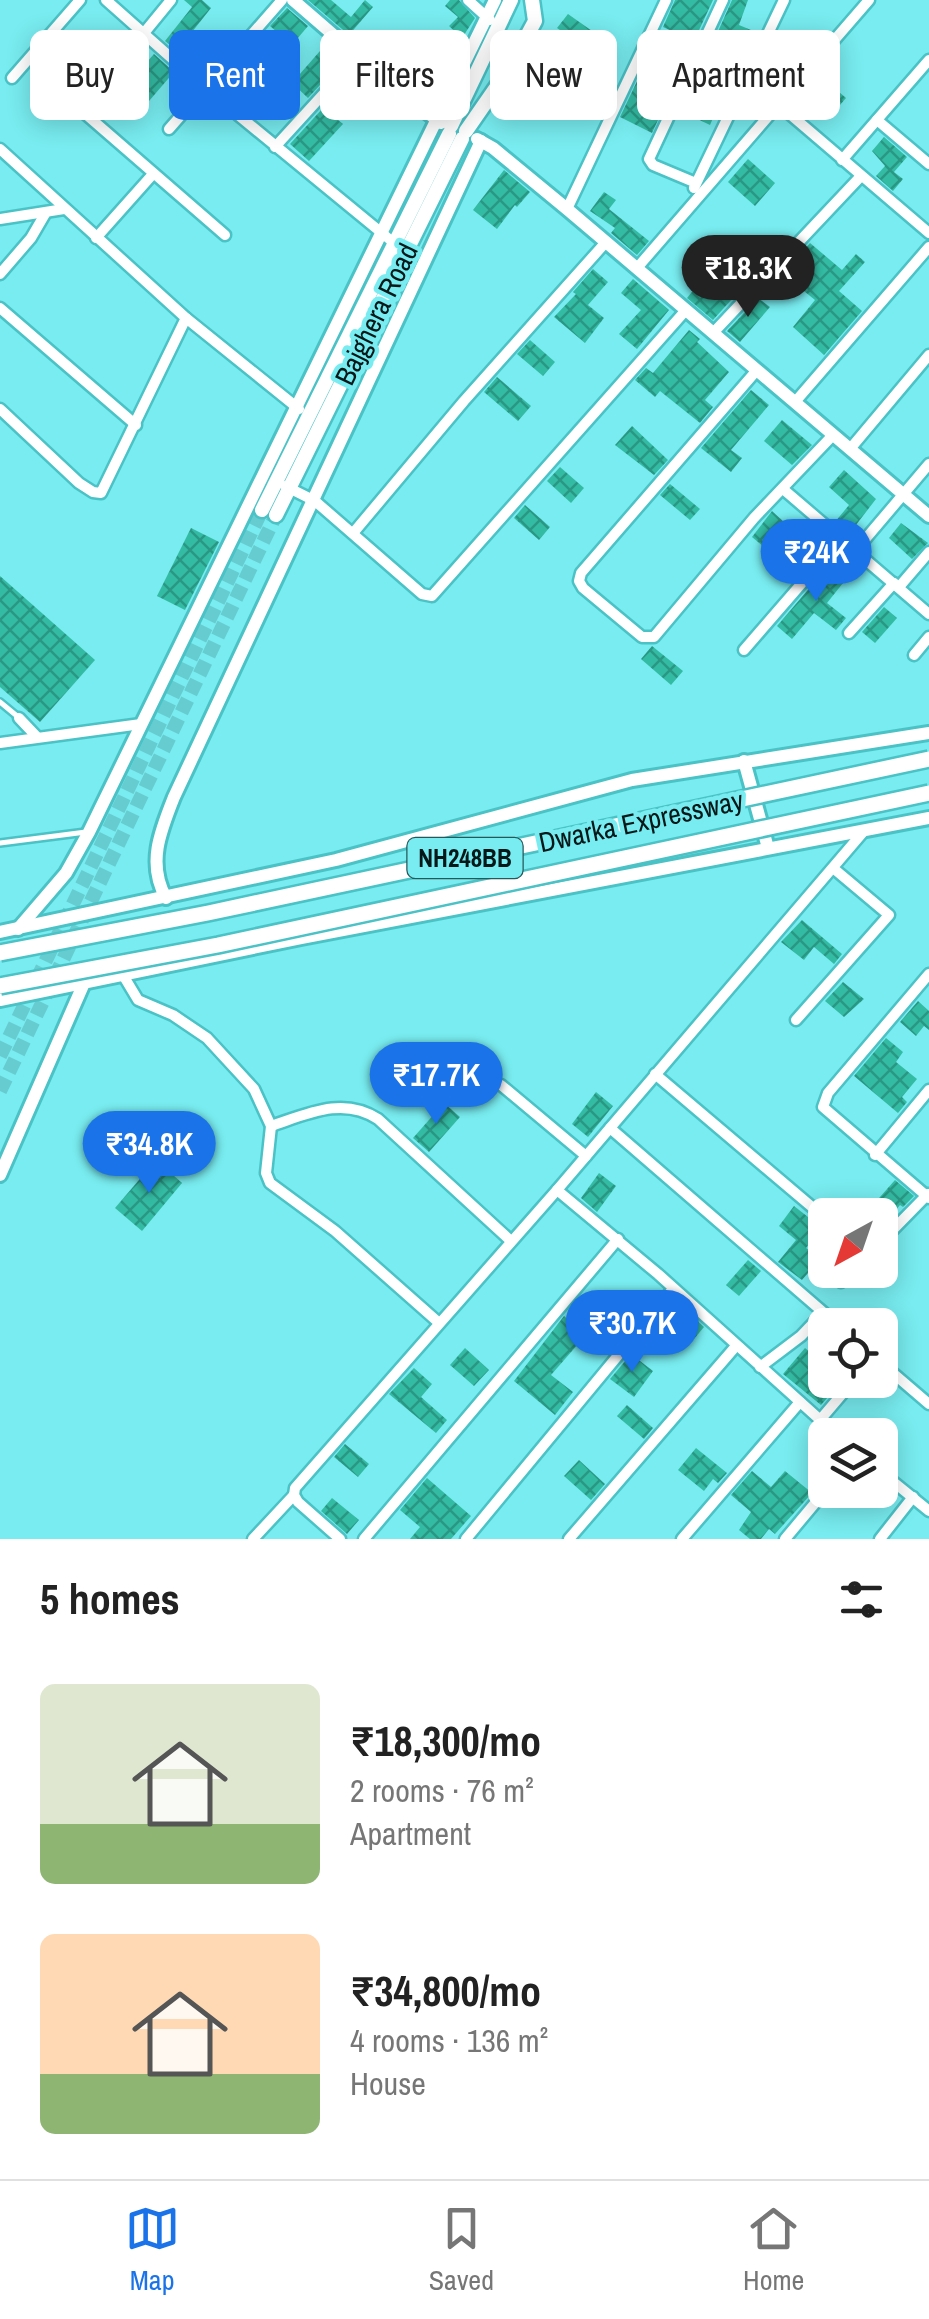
<!DOCTYPE html>
<html lang="en">
<head>
<meta charset="utf-8">
<style>
	:root { --surface:#fff; --page:#f2f2f2; --text:#222; --muted:#767676; --line:#e0e0e0; --accent:#1a73e8 }
	body { margin:0; font-family:"Archivo Narrow",sans-serif; background:var(--page); color:var(--text); height:100vh; display:flex; flex-direction:column; font-size:38px; white-space:nowrap }
	* { box-sizing:border-box; margin:0 }
	p { font-size:32px; color:var(--muted) }
	.icon { flex:none; width:55px; height:55px; fill:none; stroke:currentColor; stroke-width:2; stroke-linecap:round; stroke-linejoin:round }
	.map { position:relative; height:1539px; overflow:hidden }
	.panel { display:flex; flex-direction:column; background:var(--surface); flex:1 }
	.panel>* { flex:none }
	.guide { position:absolute; left:30px; top:30px; width:870px; height:90px; display:flex; gap:20px }
	.needle { width:65px; rotate:220deg }
	.tools { position:absolute; left:808px; top:1198px; display:grid; gap:20px }
	.tools a { display:grid; place-items:center; width:90px; height:90px; border-radius:15px; background:var(--surface); box-shadow:0 5px 25px #0003; font-size:50px }
	.price { position:absolute; translate:-50% -85px; padding:0 22px; border-radius:35px; background:var(--accent); color:#fff; font-size:32px; line-height:65px; filter:drop-shadow(0 2px 5px #0008) }
	.price::after { content:''; position:absolute; left:50%; top:60px; width:30px; height:22px; margin-left:-15px; background:inherit; clip-path:polygon(0 0,100% 0,50% 100%) }
	.price.active { background:#222; color:#fff }
	ul { padding:0; list-style:none }
	li { display:flex; align-items:center; gap:30px; height:250px; padding:0 40px }
	li span { display:grid; place-items:center; flex:none; width:280px; height:200px; border-radius:15px; color:#555 }
	li>.icon { margin-inline-start:auto }
	span .icon { width:120px; height:120px; fill:#fffc; stroke-width:1 }
	li b { font-size:42px }
	h2 { display:flex; justify-content:space-between; align-items:center; height:120px; padding:0 40px; font-size:42px }
	.pill { padding:0 35px; border-radius:15px; background:var(--surface); box-shadow:0 5px 25px #0003; font-size:35px; line-height:90px }
	.pill.active { background:var(--accent); color:#fff }
	.menu { display:flex; justify-content:space-around; align-items:center; height:140px; border-top:2px solid var(--line); background:var(--surface); font-size:28px; color:var(--muted) }
	.menu a { display:grid; justify-items:center; gap:5px }
	.menu .active { color:var(--accent) }
	.map>svg:first-child { display:block }
	.building { fill:url(#building-cross-hatch) }
	.lines { fill:none; stroke-linecap:round; stroke-linejoin:round }
	.secondary-tunnel { stroke:#66ccd0; stroke-width:14; stroke-dasharray:14 7; stroke-linecap:butt }
	.service-casing { stroke:#4ac2c6; stroke-width:10 }
	.minor-casing { stroke:#4ac2c6; stroke-width:15 }
	.tertiary-casing { stroke:#4ac2c6; stroke-width:18 }
	.secondary-casing { stroke:#4ac2c6; stroke-width:19 }
	.service { stroke:#fff; stroke-width:5 }
	.minor { stroke:#fff; stroke-width:10 }
	.tertiary { stroke:#fff; stroke-width:12 }
	.secondary { stroke:#fff; stroke-width:14 }
	.trunk-bridge-casing { stroke:#4ac2c6; stroke-width:20; stroke-linecap:butt }
	.trunk-bridge { stroke:#fff; stroke-width:15 }
	.labels { text-anchor:middle; dominant-baseline:central; stroke-width:9; stroke-linejoin:round; paint-order:stroke }
	.shield { fill:#78ecf0; stroke:#25585a; stroke-width:2.5 }
	.shield-label { font-size:25px; font-weight:bold; fill:#011819 }
	.street-label { font-size:28px; fill:#011819; stroke:#78ecf0 }
</style>
</head>
<body>
<div class="map">
<svg width="929" height="1539" viewBox="0 0 929 1539">
	<defs>
		<pattern id="building-cross-hatch" width="8" height="8" patternUnits="userSpaceOnUse" patternTransform="scale(2.5)"><rect width="8" height="8" fill="#34bba3"/><path d="M0 0l8 8M0 8l8-8" fill="none" stroke="#2a9784"/></pattern>
	</defs>
	<rect width="100%" height="100%" fill="#78ecf0"/>
	<g class="building">
		<polygon points="184,0 202,0 211,8 177,51 165,41 192,7"/>
		<polygon points="308,0 331,0 351,17 365,0 373,7 349,35"/>
		<polygon points="450,0 459,0 475,18 462,38 449,26 458,17 445,6"/>
		<polygon points="675,0 713,0 694,41 663,27"/>
		<polygon points="732,0 748,0 739,25 758,33 750,51 746,49 734,76 704,63"/>
		<polygon points="287,8 308,26 292,45 270,26"/>
		<polygon points="568,14 609,43 599,57 557,28"/>
		<polygon points="385,38 404,55 390,71 371,55"/>
		<polygon points="327,43 345,58 308,98 292,83"/>
		<polygon points="154,54 174,72 143,108 122,90"/>
		<polygon points="649,56 681,70 652,133 620,117"/>
		<polygon points="270,63 292,81 278,97 257,79"/>
		<polygon points="823,78 846,98 833,113 810,93"/>
		<polygon points="688,95 717,109 710,125 681,111"/>
		<polygon points="323,108 343,124 309,161 290,144"/>
		<polygon points="884,137 907,157 894,172 903,179 893,191 876,176 885,166 872,151"/>
		<polygon points="748,159 775,183 755,206 728,182"/>
		<polygon points="504,170 530,192 517,207 515,205 497,229 473,210"/>
		<polygon points="604,192 616,200 609,209 649,241 637,255 611,233 615,228 590,211"/>
		<polygon points="728,240 761,267 713,320 687,298 700,282 696,280"/>
		<polygon points="810,243 842,270 856,254 865,262 839,291 862,311 824,355 793,327 815,300 783,274"/>
		<polygon points="593,269 608,282 588,305 604,318 585,343 554,317 576,294 573,292"/>
		<polygon points="633,279 669,310 637,349 619,334 641,310 621,293"/>
		<polygon points="758,298 770,307 740,342 727,331"/>
		<polygon points="689,330 700,339 697,342 729,372 705,400 713,407 700,423 660,391 655,397 635,380 646,368 653,373"/>
		<polygon points="530,340 555,362 543,376 517,354"/>
		<polygon points="497,377 531,406 518,421 484,392"/>
		<polygon points="751,390 769,405 731,450 742,458 731,472 701,448"/>
		<polygon points="782,420 812,445 792,465 764,441"/>
		<polygon points="632,426 668,460 654,475 615,445"/>
		<polygon points="560,467 584,488 571,503 547,481"/>
		<polygon points="844,470 876,499 849,534 835,522 849,505 829,487"/>
		<polygon points="670,484 700,509 690,520 660,495"/>
		<polygon points="525,505 550,527 539,540 514,518"/>
		<polygon points="772,511 796,533 776,557 752,537"/>
		<polygon points="901,523 928,543 912,559 889,538"/>
		<polygon points="191,528 219,542 185,610 157,596"/>
		<polygon points="830,564 847,578 827,603 846,618 836,630 814,613 792,639 777,626"/>
		<polygon points="0,576 95,660 40,722 0,687"/>
		<polygon points="884,607 897,618 875,643 862,632"/>
		<polygon points="652,646 683,671 671,685 641,659"/>
		<polygon points="802,920 842,954 834,964 814,947 804,960 781,942"/>
		<polygon points="843,982 864,999 844,1017 825,1001"/>
		<polygon points="918,1001 929,1011 929,1030 924,1026 916,1036 900,1022"/>
		<polygon points="886,1038 903,1052 896,1062 917,1079 902,1097 907,1102 898,1113 854,1076"/>
		<polygon points="596,1092 613,1106 588,1137 572,1124"/>
		<polygon points="444,1103 460,1117 429,1152 413,1138"/>
		<polygon points="156,1160 182,1183 142,1231 115,1208"/>
		<polygon points="599,1173 616,1186 597,1212 581,1198"/>
		<polygon points="895,1180 914,1196 903,1207 900,1205 880,1229 880,1215 864,1215"/>
		<polygon points="794,1206 822,1228 806,1248 820,1259 802,1280 778,1262 796,1240 779,1226"/>
		<polygon points="748,1260 761,1271 739,1296 726,1285"/>
		<polygon points="677,1302 704,1327 694,1339 688,1334 667,1354 648,1339"/>
		<polygon points="564,1316 586,1335 551,1375 573,1392 555,1415 514,1381"/>
		<polygon points="465,1348 489,1370 474,1386 450,1365"/>
		<polygon points="805,1348 825,1364 825,1380 843,1380 821,1405 783,1374"/>
		<polygon points="631,1354 653,1371 634,1397 610,1379"/>
		<polygon points="414,1368 432,1384 421,1397 447,1420 436,1433 389,1394"/>
		<polygon points="627,1405 653,1428 644,1439 617,1416"/>
		<polygon points="345,1444 369,1464 358,1477 334,1457"/>
		<polygon points="696,1448 727,1473 718,1483 713,1479 704,1491 678,1470"/>
		<polygon points="579,1460 605,1484 591,1500 564,1476"/>
		<polygon points="752,1471 771,1487 785,1471 812,1493 775,1534 769,1529 761,1539 750,1539 739,1530 751,1512 731,1495"/>
		<polygon points="427,1478 471,1516 451,1539 410,1539 420,1527 400,1510"/>
		<polygon points="332,1498 359,1520 347,1534 321,1511"/>
	</g>
	<g class="lines">
		<g class="secondary-tunnel">
			<polyline points="0,1056 262,510"/>
			<polyline points="0,1091 276,515"/>
		</g>
		<g class="service-casing">
			<g id="service">
				<polyline points="0,702 17,716"/>
				<polyline points="0,843 86,832"/>
			</g>
		</g>
		<g class="minor-casing">
			<g id="minor">
				<polyline points="106,0 204,87 394,243"/>
				<polyline points="468,0 490,20"/>
				<polyline points="144,33 171,0"/>
				<polyline points="692,67 742,89"/>
				<polyline points="12,78 80,0"/>
				<polyline points="74,104 225,235"/>
				<polyline points="778,104 929,233"/>
				<polyline points="877,120 929,164"/>
				<polyline points="169,129 282,0"/>
				<polyline points="275,147 358,56"/>
				<polyline points="0,149 186,318 299,409"/>
				<polyline points="842,160 929,60"/>
				<polyline points="696,183 653,165 649,159 723,0"/>
				<polyline points="694,188 784,0"/>
				<polyline points="567,209 666,0"/>
				<polyline points="0,219 64,209"/>
				<polyline points="96,238 153,174"/>
				<polyline points="637,268 869,0"/>
				<polyline points="0,274 31,238 45,214"/>
				<polyline points="0,308 136,425"/>
				<polyline points="713,333 861,176"/>
				<polyline points="757,370 581,573 579,581 583,588 642,637 654,637 754,518 833,435"/>
				<polyline points="795,402 929,247"/>
				<polyline points="0,409 79,483 93,492 101,493 186,318"/>
				<polyline points="850,449 929,355"/>
				<polyline points="285,486 315,501 422,594 432,596 686,310"/>
				<polyline points="783,489 929,614"/>
				<polyline points="354,532 464,401 606,242"/>
				<polyline points="856,550 929,464"/>
				<polyline points="899,587 929,552"/>
				<polyline points="849,633 894,583"/>
				<polyline points="744,650 841,538"/>
				<polyline points="914,655 929,637"/>
				<polyline points="19,718 37,737"/>
				<polyline points="0,743 141,724"/>
				<polyline points="929,974 828,1093 823,1107 929,1198"/>
				<polyline points="123,975 138,1000 173,1015 207,1038 254,1089 271,1126 266,1173 270,1183 335,1231 438,1322"/>
				<polyline points="796,1020 889,915 833,868"/>
				<polyline points="655,1074 825,1218"/>
				<polyline points="501,1085 586,1156"/>
				<path d="M 271,1126 C 307,1114 343,1096 378,1119 L 511,1241"/>
				<polyline points="610,1128 838,1325"/>
				<polyline points="875,1155 929,1090"/>
				<polyline points="557,1190 658,1274 837,1435"/>
				<polyline points="880,1243 928,1194"/>
				<polyline points="841,1282 853,1270"/>
				<polyline points="880,1362 929,1404"/>
				<polyline points="760,1367 801,1336 823,1313"/>
				<polyline points="820,1420 854,1380"/>
				<polyline points="880,1471 929,1511"/>
				<polyline points="253,1539 294,1495"/>
				<polyline points="340,1539 298,1502 294,1495 295,1488 557,1190 864,831"/>
				<polyline points="364,1539 618,1239"/>
				<polyline points="466,1539 673,1289"/>
				<polyline points="569,1539 736,1346"/>
				<polyline points="682,1539 800,1402"/>
				<polyline points="785,1539 826,1490"/>
				<polyline points="880,1539 913,1497"/>
			</g>
		</g>
		<g class="tertiary-casing">
			<g id="tertiary">
				<polyline points="293,0 396,89 441,123"/>
				<polyline points="477,139 493,148 567,209 929,516"/>
				<polyline points="744,761 768,848"/>
				<path d="M 166,898 C 147,864 160,832 174,797 L 481,141"/>
				<polyline points="18,929 66,873 89,832 495,0"/>
				<polyline points="0,932 336,860 632,780 929,733"/>
				<polyline points="0,1000 301,938 929,818"/>
				<polyline points="0,1175 84,983"/>
			</g>
		</g>
		<g class="secondary-casing">
			<g id="secondary">
				<polyline points="451,126 511,0"/>
				<polyline points="466,131 509,69 535,21 532,0"/>
				<polyline points="262,510 449,134"/>
				<polyline points="276,515 462,139"/>
			</g>
		</g>
		<use href="#service" class="service"/>
		<use href="#minor" class="minor"/>
		<use href="#tertiary" class="tertiary"/>
		<use href="#secondary" class="secondary"/>
		<g class="trunk-bridge-casing">
			<g id="trunk-bridge">
				<polyline points="0,953 208,913 929,759"/>
				<polyline points="0,986 218,945 929,793"/>
			</g>
		</g>
		<use href="#trunk-bridge" class="trunk-bridge"/>
	</g>
	<g class="labels">
		<rect class="shield" x="407.5" y="838" width="115" height="40" rx="8"/>
		<g class="shield-label">
			<text x="465" y="858">NH248BB</text>
		</g>
		<g class="street-label">
			<text transform="translate(376 314) rotate(-64)">Bajghera Road</text>
			<text transform="translate(641 821) rotate(-12)">Dwarka Expressway</text>
		</g>
	</g>
</svg>
<div class="tools">
<a><svg class="needle" viewBox="-14 -14 28 28"><path d="M0-13l5 13h-10z" fill="#e53935"/><path d="M0 13l5-13h-10z" fill="#767676"/></svg></a>
<a><svg class="icon" aria-label="locate" viewBox="0 0 24 24"><circle cx="12" cy="12" r="6"/><path d="M12 2v4M12 18v4M2 12h4M18 12h4"/></svg></a>
<a><svg class="icon" aria-label="layers" viewBox="0 0 24 24"><path d="M12 4l9 5-9 5-9-5zM3 14l9 5 9-5"/></svg></a>
</div>
<b class="price active" style="left:748px;top:320px">₹18.3K</b>
<b class="price" style="left:816px;top:604px">₹24K</b>
<b class="price" style="left:436px;top:1127px">₹17.7K</b>
<b class="price" style="left:149px;top:1196px">₹34.8K</b>
<b class="price" style="left:632px;top:1375px">₹30.7K</b>
<div class="guide">
<a class="pill">Buy</a>
<a class="pill active">Rent</a>
<a class="pill">Filters</a>
<a class="pill">New</a>
<a class="pill">Apartment</a>
</div>
</div>
<section class="panel">
<h2>5 homes<svg class="icon" aria-label="filters" viewBox="0 0 24 24"><path d="M4 7h16M4 17h16"/><circle cx="9" cy="7" r="2"/><circle cx="15" cy="17" r="2"/></svg></h2>
<ul>
<li><span style="background:linear-gradient(#dfe7d0 70%,#8fb573 0)"><svg class="icon" aria-label="home" viewBox="0 0 24 24"><path d="M3 11l9-7 9 7M6 9v11h12V9"/></svg></span><div><b>₹18,300/mo</b><p>2 rooms · 76 m²</p><p>Apartment</p></div></li>
<li><span style="background:linear-gradient(#ffd9b3 70%,#8fb573 0)"><svg class="icon" aria-label="home" viewBox="0 0 24 24"><path d="M3 11l9-7 9 7M6 9v11h12V9"/></svg></span><div><b>₹34,800/mo</b><p>4 rooms · 136 m²</p><p>House</p></div></li>
</ul>
</section>
<nav class="menu">
<a class="active"><svg class="icon" aria-label="map" viewBox="0 0 24 24"><path d="M3 6l6-2 6 2 6-2v14l-6 2-6-2-6 2zM9 4v14M15 6v14"/></svg>Map</a>
<a><svg class="icon" aria-label="saved" viewBox="0 0 24 24"><path d="M7 4h10v16l-5-4-5 4z"/></svg>Saved</a>
<a><svg class="icon" aria-label="home" viewBox="0 0 24 24"><path d="M3 11l9-7 9 7M6 9v11h12V9"/></svg>Home</a>
</nav>
</body>
</html>
